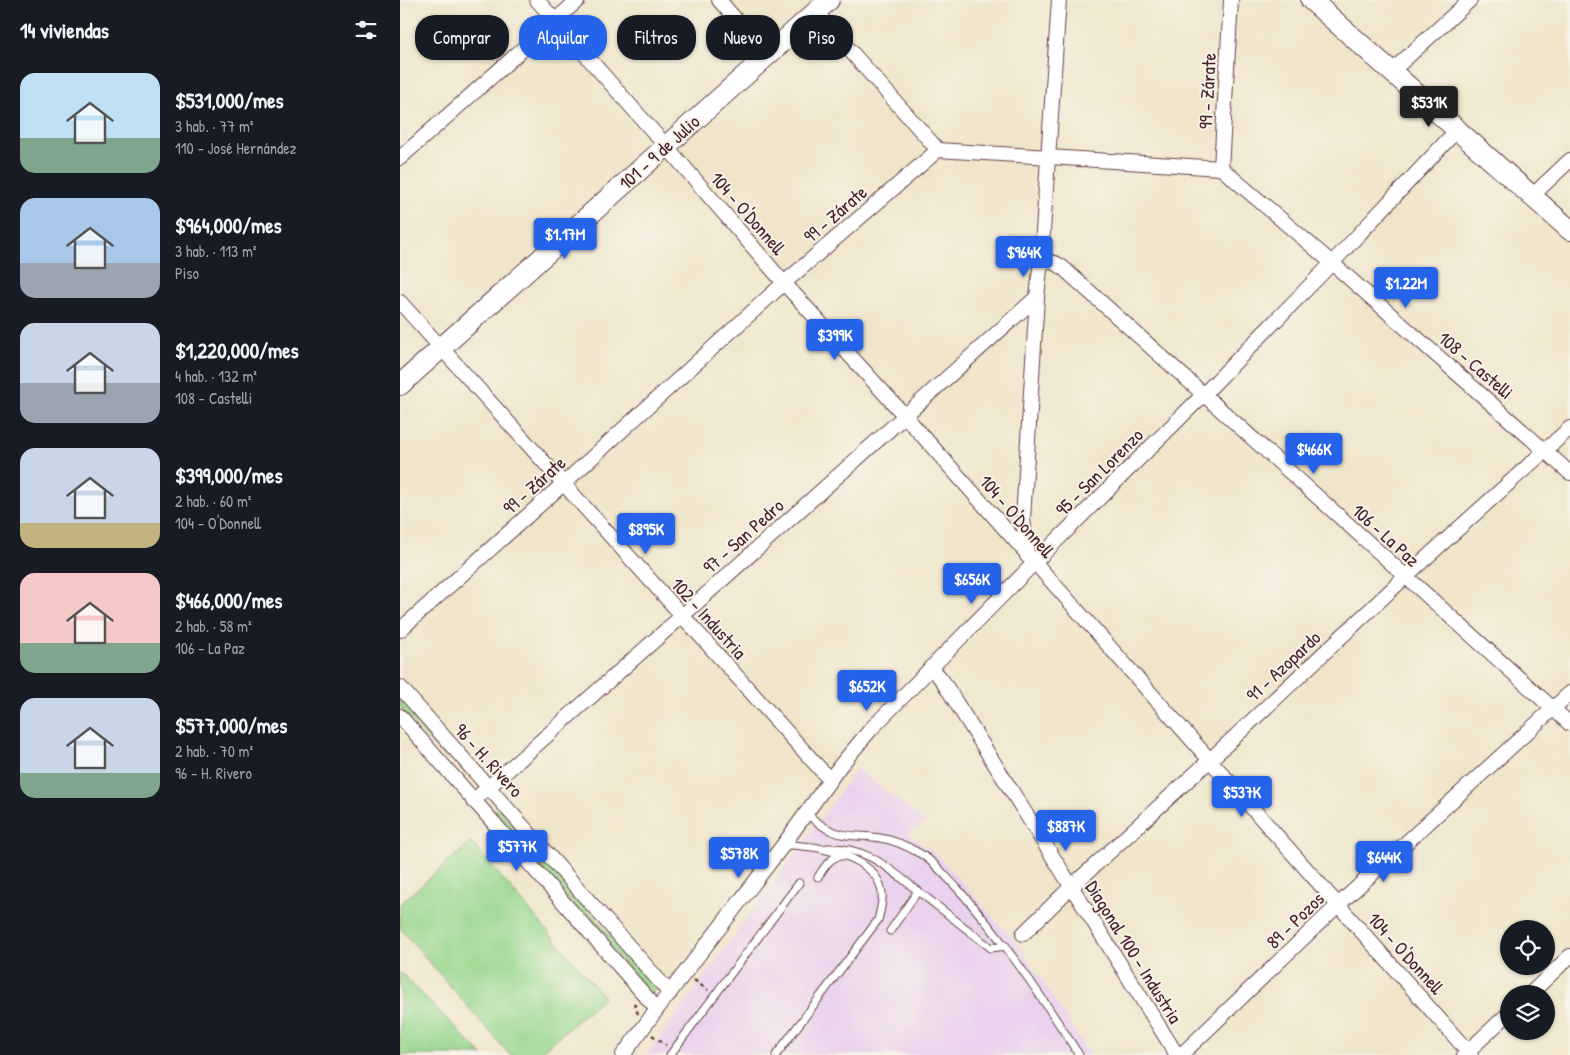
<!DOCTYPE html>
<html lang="es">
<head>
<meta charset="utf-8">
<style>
	:root { --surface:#171b24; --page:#242831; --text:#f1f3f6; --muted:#9ea1a6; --accent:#2563eb }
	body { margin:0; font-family:"Patrick Hand",sans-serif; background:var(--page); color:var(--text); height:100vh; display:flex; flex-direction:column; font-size:19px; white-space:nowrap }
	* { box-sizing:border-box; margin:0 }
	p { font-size:16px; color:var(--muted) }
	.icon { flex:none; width:28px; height:28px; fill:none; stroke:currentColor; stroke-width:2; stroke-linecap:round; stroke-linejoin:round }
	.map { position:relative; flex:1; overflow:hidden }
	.details { display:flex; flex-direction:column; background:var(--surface); width:400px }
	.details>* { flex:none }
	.hud { position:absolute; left:15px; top:15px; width:475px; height:45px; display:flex; gap:10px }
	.buttons { position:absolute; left:1100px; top:920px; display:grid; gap:10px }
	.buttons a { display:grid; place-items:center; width:55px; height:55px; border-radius:50%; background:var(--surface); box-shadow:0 1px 4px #0004; font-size:25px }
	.price { position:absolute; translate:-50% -42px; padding:0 11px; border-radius:5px; background:var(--accent); color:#fff; font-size:16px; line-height:32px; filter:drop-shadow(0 1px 2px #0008) }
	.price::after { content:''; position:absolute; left:50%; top:30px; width:15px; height:11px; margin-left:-8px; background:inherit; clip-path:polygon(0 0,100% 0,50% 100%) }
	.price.current { background:#222; color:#fff }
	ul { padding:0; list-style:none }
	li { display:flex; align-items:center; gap:15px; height:125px; padding:0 20px }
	li span { display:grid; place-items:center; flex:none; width:140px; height:100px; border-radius:15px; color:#555 }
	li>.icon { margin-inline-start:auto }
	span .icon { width:60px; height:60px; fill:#fffc; stroke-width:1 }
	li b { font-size:21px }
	h2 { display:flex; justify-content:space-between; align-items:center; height:60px; padding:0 20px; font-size:21px }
	.pill { padding:0 18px; border-radius:20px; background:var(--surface); box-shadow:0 1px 4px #0004; font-size:18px; line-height:45px }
	.pill.current { background:var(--accent); color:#fff }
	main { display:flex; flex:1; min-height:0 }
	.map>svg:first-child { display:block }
	.built { fill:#e9d2ed }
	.green { fill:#99d88e; stroke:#727c5c }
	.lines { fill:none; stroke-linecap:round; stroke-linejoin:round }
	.lane-casing { stroke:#633d43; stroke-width:9 }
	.street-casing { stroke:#633d43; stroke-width:16 }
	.secondary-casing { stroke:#633d43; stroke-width:22 }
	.path { stroke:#633d43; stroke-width:2.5; stroke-dasharray:4 4; stroke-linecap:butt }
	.lane { stroke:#fff; stroke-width:7 }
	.street { stroke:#fff; stroke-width:14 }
	.secondary { stroke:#fff; stroke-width:20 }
	.labels { text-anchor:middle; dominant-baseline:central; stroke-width:4; stroke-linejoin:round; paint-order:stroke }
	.street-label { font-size:19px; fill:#4a1f2b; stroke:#f7f3e8 }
</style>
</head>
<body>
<main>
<section class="details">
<h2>14 viviendas<svg class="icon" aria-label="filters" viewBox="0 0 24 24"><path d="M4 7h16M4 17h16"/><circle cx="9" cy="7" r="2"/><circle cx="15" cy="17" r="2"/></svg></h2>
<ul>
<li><span style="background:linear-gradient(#bfe0f5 65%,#7fa58c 0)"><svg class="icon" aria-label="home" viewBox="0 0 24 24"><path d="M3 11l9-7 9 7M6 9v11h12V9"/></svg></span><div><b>$531,000/mes</b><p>3 hab. · 77 m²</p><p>110 - José Hernández</p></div></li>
<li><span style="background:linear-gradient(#a9c7e8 65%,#9aa5b1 0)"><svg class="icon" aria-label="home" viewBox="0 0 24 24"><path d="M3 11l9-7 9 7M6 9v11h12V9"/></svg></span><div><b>$964,000/mes</b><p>3 hab. · 113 m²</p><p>Piso</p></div></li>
<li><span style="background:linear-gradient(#c9d6e8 60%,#9aa5b1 0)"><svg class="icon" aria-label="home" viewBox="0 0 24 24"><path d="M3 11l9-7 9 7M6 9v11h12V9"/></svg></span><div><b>$1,220,000/mes</b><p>4 hab. · 132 m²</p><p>108 - Castelli</p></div></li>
<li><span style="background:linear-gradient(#c9d6e8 75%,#c2b280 0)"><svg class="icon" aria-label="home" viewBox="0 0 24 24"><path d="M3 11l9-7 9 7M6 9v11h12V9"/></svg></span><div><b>$399,000/mes</b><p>2 hab. · 60 m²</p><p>104 - O'Donnell</p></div></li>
<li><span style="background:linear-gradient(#f6c9c9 70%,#7fa58c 0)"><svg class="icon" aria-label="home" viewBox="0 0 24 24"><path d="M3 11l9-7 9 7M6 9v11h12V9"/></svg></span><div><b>$466,000/mes</b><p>2 hab. · 58 m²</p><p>106 - La Paz</p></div></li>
<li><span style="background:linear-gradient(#c9d6e8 75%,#7fa58c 0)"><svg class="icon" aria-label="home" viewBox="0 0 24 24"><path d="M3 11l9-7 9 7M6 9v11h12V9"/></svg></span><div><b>$577,000/mes</b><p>2 hab. · 70 m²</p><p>96 - H. Rivero</p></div></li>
</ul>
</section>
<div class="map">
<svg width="1170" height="1055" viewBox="0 0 1170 1055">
	<rect width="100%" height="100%" fill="#f7f3e8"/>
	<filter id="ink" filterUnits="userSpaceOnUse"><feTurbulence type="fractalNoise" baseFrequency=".02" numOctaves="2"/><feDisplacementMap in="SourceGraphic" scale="10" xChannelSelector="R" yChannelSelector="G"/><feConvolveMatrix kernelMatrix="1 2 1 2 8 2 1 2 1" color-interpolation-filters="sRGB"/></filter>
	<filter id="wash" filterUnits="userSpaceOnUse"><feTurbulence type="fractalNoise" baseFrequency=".0096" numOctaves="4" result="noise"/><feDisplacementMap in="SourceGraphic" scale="20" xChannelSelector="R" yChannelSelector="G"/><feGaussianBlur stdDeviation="1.12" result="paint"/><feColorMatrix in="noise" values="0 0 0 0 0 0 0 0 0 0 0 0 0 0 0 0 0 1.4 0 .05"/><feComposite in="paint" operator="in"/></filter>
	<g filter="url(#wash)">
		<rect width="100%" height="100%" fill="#efe5ca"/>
		<polygon class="built" points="457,769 525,822 507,833 539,857 621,948 690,1055 247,1055"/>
		<g class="green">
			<polygon points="0,695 71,777 70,778 54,760 43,756 0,707"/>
			<polygon points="96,809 100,810 254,986 255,990 252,993 249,992 95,815 94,811"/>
			<polygon points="71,842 204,997 137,1055 110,1055 0,928 0,904"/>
			<polygon points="0,972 82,1055 0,1055"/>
		</g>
	</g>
	<g filter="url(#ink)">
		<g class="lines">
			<g class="lane-casing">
				<g id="lane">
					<path d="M 407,814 C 414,820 422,827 432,831 C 447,838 464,835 480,838 C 494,840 507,846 519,853 C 534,861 546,877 558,889 C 604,940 642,997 679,1055"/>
					<path d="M 427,848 C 468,847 488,868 518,891 L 490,931"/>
					<path d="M 418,877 C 424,868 430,856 442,856"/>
					<polyline points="518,891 591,948 606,946"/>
					<polyline points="270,1055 399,883"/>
					<path d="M 376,1055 L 478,920 C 480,912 483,902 482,893 C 479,866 446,854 423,849 C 412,846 396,846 384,844"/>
				</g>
			</g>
			<g class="street-casing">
				<g id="street">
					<polyline points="137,0 266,146 384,283 505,416 1071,1055"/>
					<polyline points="319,0 367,56"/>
					<polyline points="416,12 538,150"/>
					<polyline points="992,71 1070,0"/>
					<polyline points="0,158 178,0"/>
					<polyline points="821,168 932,263 1170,473"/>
					<polyline points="821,168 831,0"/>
					<polyline points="1132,196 1170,160"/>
					<path d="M 641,260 L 655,263 L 662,267 C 832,419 1000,573 1170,724"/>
					<polyline points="0,302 430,780"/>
					<polyline points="627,556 623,519 637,297 641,260 659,0"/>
					<polyline points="0,630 163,484 384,283 538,150 821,168"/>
					<polyline points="531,667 542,680 777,1055"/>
					<polyline points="0,687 270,993"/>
					<polyline points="0,716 257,1009"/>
					<polyline points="73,801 282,616 637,297"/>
					<polyline points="623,934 671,887 810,760 1005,577 1170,428"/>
					<polyline points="1130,994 1170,956"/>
					<polyline points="223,1055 257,1009 384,844 440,766 471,729 634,563 804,394 932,263 1057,130"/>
					<polyline points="781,1055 938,905 1170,693"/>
					<polyline points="1064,1055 1109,1013"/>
				</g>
			</g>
			<g class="secondary-casing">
				<g id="secondary">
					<polyline points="911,0 1170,230"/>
					<polyline points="0,385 429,0"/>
				</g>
			</g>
			<g class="path">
				<polyline points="294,980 308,990"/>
				<polyline points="234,1003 238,1014"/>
				<polyline points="252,1035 266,1045"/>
			</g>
			<use href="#lane" class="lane"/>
			<use href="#street" class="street"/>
			<use href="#secondary" class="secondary"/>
		</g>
	</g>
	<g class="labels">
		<g class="street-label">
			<text transform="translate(807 91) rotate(-87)">99 - Zárate</text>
			<text transform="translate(259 152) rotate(-42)">101 - 9 de Julio</text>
			<text transform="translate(348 213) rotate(49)">104 - O'Donnell</text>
			<text transform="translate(435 214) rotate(-41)">99 - Zárate</text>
			<text transform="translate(1076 365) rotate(41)">108 - Castelli</text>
			<text transform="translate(699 472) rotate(-45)">95 - San Lorenzo</text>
			<text transform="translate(134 485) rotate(-42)">99 - Zárate</text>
			<text transform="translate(617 516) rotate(49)">104 - O'Donnell</text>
			<text transform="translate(986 535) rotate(42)">106 - La Paz</text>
			<text transform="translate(343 536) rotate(-42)">97 - San Pedro</text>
			<text transform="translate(309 618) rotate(48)">102 - Industria</text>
			<text transform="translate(883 666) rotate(-43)">91 - Azopardo</text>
			<text transform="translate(89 760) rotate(48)">96 - H. Rivero</text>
			<text transform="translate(895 920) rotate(-44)">89 - Pozos</text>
			<text transform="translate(734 952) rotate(58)">Diagonal 100 - Industria</text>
			<text transform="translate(1006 953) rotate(48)">104 - O'Donnell</text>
		</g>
	</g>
</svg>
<div class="buttons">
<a><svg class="icon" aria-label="locate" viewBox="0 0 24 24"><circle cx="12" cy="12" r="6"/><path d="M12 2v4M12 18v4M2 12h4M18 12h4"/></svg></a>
<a><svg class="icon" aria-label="layers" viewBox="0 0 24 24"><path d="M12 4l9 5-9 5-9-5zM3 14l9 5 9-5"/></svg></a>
</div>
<b class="price current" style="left:1029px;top:128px">$531K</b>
<b class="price" style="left:165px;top:260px">$1.17M</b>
<b class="price" style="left:624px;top:278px">$964K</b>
<b class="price" style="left:1006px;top:309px">$1.22M</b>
<b class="price" style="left:435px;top:361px">$399K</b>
<b class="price" style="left:914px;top:475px">$466K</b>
<b class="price" style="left:246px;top:555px">$895K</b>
<b class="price" style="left:572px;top:605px">$656K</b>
<b class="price" style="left:467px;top:712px">$652K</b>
<b class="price" style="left:842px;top:818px">$537K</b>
<b class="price" style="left:666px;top:852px">$887K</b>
<b class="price" style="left:117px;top:872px">$577K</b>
<b class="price" style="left:339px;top:879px">$578K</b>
<b class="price" style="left:984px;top:883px">$644K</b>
<div class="hud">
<a class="pill">Comprar</a>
<a class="pill current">Alquilar</a>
<a class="pill">Filtros</a>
<a class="pill">Nuevo</a>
<a class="pill">Piso</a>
</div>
</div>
</main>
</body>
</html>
